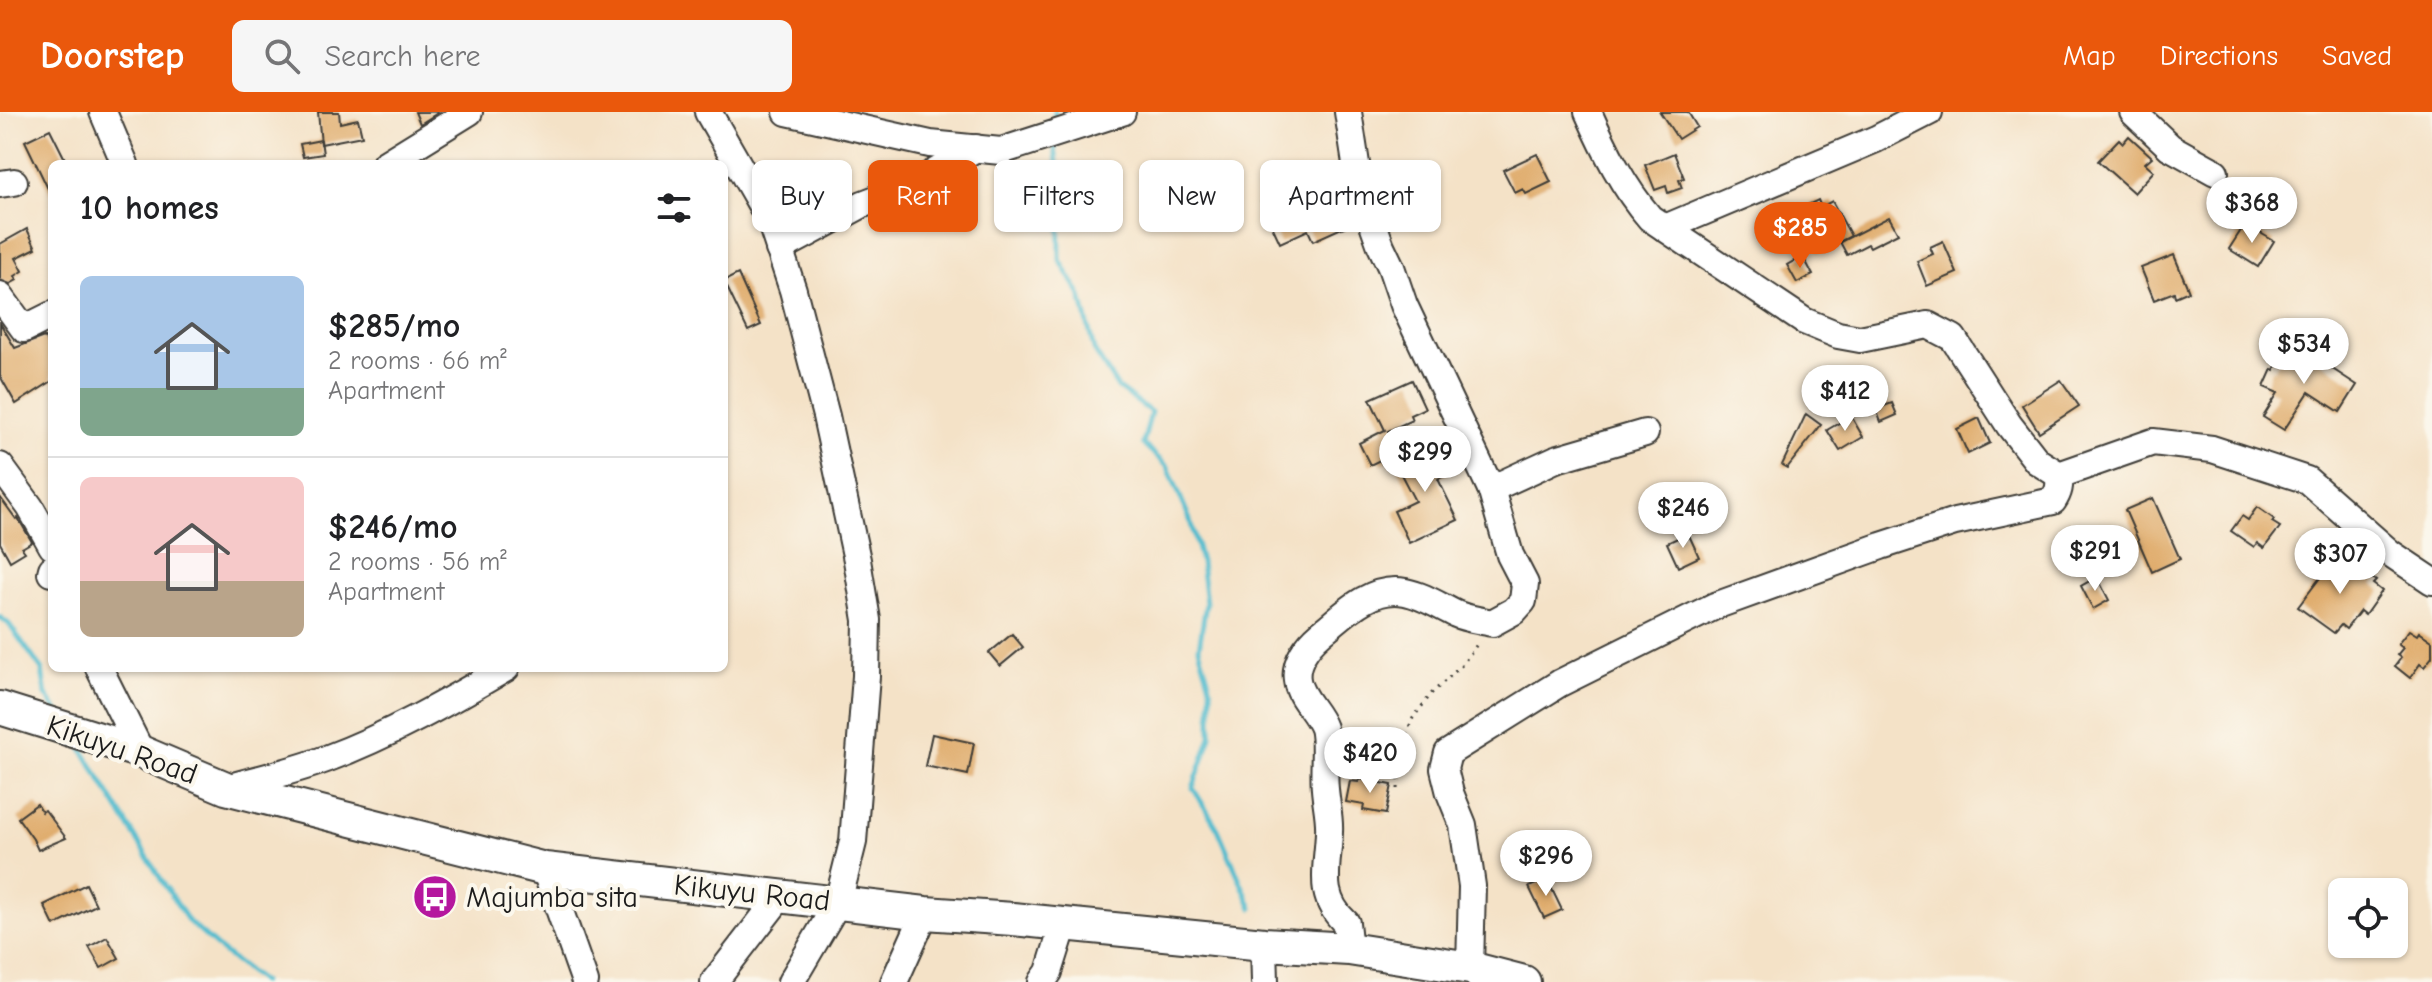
<!DOCTYPE html>
<html lang="en">
<head>
<meta charset="utf-8">
<style>
	:root { --surface:#fff; --page:#f6f6f6; --text:#202124; --muted:#757577; --line:#e0e0e0; --accent:#ea580c }
	body { margin:0; font-family:"Comic Neue",sans-serif; background:var(--page); color:var(--text); height:100vh; display:flex; flex-direction:column; font-size:30px; white-space:nowrap }
	* { box-sizing:border-box; margin:0 }
	p { font-size:26px; color:var(--muted) }
	.icon { flex:none; width:44px; height:44px; fill:none; stroke:currentColor; stroke-width:2; stroke-linecap:round; stroke-linejoin:round }
	.map { position:relative; flex:1; overflow:hidden }
	.sheet { position:absolute; left:48px; top:48px; width:680px; height:512px; display:flex; flex-direction:column; background:var(--surface); border-radius:12px; box-shadow:0 2px 6px #0004 }
	.sheet>* { flex:none }
	.top-card { position:absolute; left:752px; top:48px; width:760px; height:72px; display:flex; gap:16px }
	.tools { position:absolute; left:2328px; top:766px; display:grid; gap:16px }
	.tools a { display:grid; place-items:center; width:80px; height:80px; border-radius:12px; background:var(--surface); box-shadow:0 2px 6px #0004; font-size:40px }
	.price { position:absolute; translate:-50% -68px; padding:0 18px; border-radius:28px; background:#fff; color:#222; font-size:26px; line-height:52px; filter:drop-shadow(0 2px 4px #0008) }
	.price::after { content:''; position:absolute; left:50%; top:48px; width:24px; height:18px; margin-left:-12px; background:inherit; clip-path:polygon(0 0,100% 0,50% 100%) }
	.price.on { background:var(--accent); color:#fff }
	ul { padding:0; list-style:none }
	li { display:flex; align-items:center; gap:24px; height:200px; padding:0 32px }
	li+li { border-top:2px solid var(--line) }
	li span { display:grid; place-items:center; flex:none; width:224px; height:160px; border-radius:12px; color:#555 }
	li>.icon { margin-inline-start:auto }
	span .icon { width:96px; height:96px; fill:#fffc; stroke-width:1 }
	li b { font-size:34px }
	h2 { display:flex; justify-content:space-between; align-items:center; height:96px; padding:0 32px; font-size:34px }
	.pill { padding:0 28px; border-radius:12px; background:var(--surface); box-shadow:0 2px 6px #0004; font-size:28px; line-height:72px }
	.pill.on { background:var(--accent); color:#fff }
	header { display:flex; align-items:center; gap:48px; box-sizing:border-box; height:112px; padding:0 40px; background:var(--accent); color:#fff }
	header strong { font-size:38px }
	nav { display:flex; gap:44px; margin-inline-start:auto; font-size:28px }
	.search { width:560px; height:72px; background:var(--page); display:flex; align-items:center; gap:20px; box-sizing:border-box; padding:0 28px; border-radius:12px; color:var(--muted); font-size:30px }
	.map>svg:first-child { display:block }
	.lines { fill:none; stroke-linecap:round; stroke-linejoin:round }
	.stream { stroke:#52bcce; stroke-width:5 }
	.building { fill:#e0ad6e }
	.minor-casing { stroke:#3c3a36; stroke-width:30 }
	.major-casing { stroke:#3c3a36; stroke-width:36 }
	.path { stroke:#3c3a36; stroke-width:3; stroke-dasharray:2 6; stroke-linecap:butt }
	.minor { stroke:#fff; stroke-width:26 }
	.major { stroke:#fff; stroke-width:32 }
	.labels { text-anchor:middle; dominant-baseline:central; stroke-width:8; stroke-linejoin:round; paint-order:stroke }
	.street-label { font-size:30px; fill:#1c1c1c; stroke:#fbf7ec }
	.poi-label { font-size:30px; fill:#1c1c1c; stroke:#fbf7ec; text-anchor:start }
</style>
</head>
<body>
<header>
<strong>Doorstep</strong>
<div class="search"><svg class="icon" aria-label="search" viewBox="0 0 24 24"><circle cx="10" cy="10" r="6"/><path d="M15 15l6 6"/></svg>Search here</div>
<nav><a>Map</a><a>Directions</a><a>Saved</a></nav>
</header>
<div class="map">
<svg width="2432" height="870" viewBox="0 0 2432 870">
	<rect width="100%" height="100%" fill="#fbf7ec"/>
	<filter id="ink" filterUnits="userSpaceOnUse"><feTurbulence type="fractalNoise" baseFrequency=".0125" numOctaves="2"/><feDisplacementMap in="SourceGraphic" scale="16" xChannelSelector="R" yChannelSelector="G"/><feConvolveMatrix kernelMatrix="1 2 1 2 8 2 1 2 1" color-interpolation-filters="sRGB"/></filter>
	<filter id="wash" filterUnits="userSpaceOnUse"><feTurbulence type="fractalNoise" baseFrequency=".006" numOctaves="4" result="noise"/><feDisplacementMap in="SourceGraphic" scale="32" xChannelSelector="R" yChannelSelector="G"/><feGaussianBlur stdDeviation="1.8" result="paint"/><feColorMatrix in="noise" values="0 0 0 0 0 0 0 0 0 0 0 0 0 0 0 0 0 1.4 0 .05"/><feComposite in="paint" operator="in"/></filter>
	<g filter="url(#wash)">
		<rect width="100%" height="100%" fill="#f4e2c7"/>
		<g class="lines">
			<g class="stream">
				<polyline points="1054,12 1055,0"/>
				<polyline points="1054,30 1059,62 1060,148 1081,184 1094,238 1118,276 1151,300 1143,332 1168,355 1190,408 1201,450 1206,491 1199,536 1211,577 1211,624 1193,676 1218,717 1252,796"/>
				<polyline points="0,505 9,512 42,558 46,583 58,600"/>
				<polyline points="82,637 162,769 189,810 224,841 262,870"/>
			</g>
		</g>
		<g id="blocks">
			<g class="building">
				<polygon points="318,0 339,0 340,11 358,7 362,24 321,32"/>
				<polygon points="415,0 439,0 420,12"/>
				<polygon points="1660,0 1688,0 1697,15 1678,27"/>
				<polygon points="50,17 65,47 52,52 52,85 25,29"/>
				<polygon points="2129,24 2152,45 2145,51 2154,59 2134,81 2098,49 2119,27 2123,31"/>
				<polygon points="321,28 323,42 303,45 300,32"/>
				<polygon points="1674,41 1684,66 1679,68 1682,76 1668,81 1666,74 1655,78 1645,53"/>
				<polygon points="1537,42 1551,70 1526,82 1523,77 1515,81 1503,58"/>
				<polygon points="1287,79 1298,103 1344,83 1355,110 1313,129 1308,118 1280,131 1261,90"/>
				<polygon points="1818,88 1821,95 1832,89 1851,124 1818,141 1796,99"/>
				<polygon points="1889,105 1898,121 1870,135 1868,132 1847,143 1840,130"/>
				<polygon points="2245,112 2274,129 2258,155 2229,137"/>
				<polygon points="27,117 36,136 16,146 23,159 15,164 17,168 10,172 0,168 0,132"/>
				<polygon points="1943,129 1957,161 1927,174 1917,149 1933,142 1930,135"/>
				<polygon points="2174,143 2189,179 2175,185 2174,180 2154,188 2141,156"/>
				<polygon points="1803,144 1813,163 1797,171 1787,153"/>
				<polygon points="738,162 761,213 748,219 724,169"/>
				<polygon points="0,211 15,236 44,225 52,239 52,269 16,292 0,264"/>
				<polygon points="2294,232 2357,273 2340,300 2309,280 2284,318 2263,305 2278,281 2264,275 2272,257 2274,258 2281,245 2285,247"/>
				<polygon points="1412,268 1425,296 1410,303 1412,308 1388,319 1400,343 1382,352 1380,348 1370,353 1359,331 1385,318 1370,287"/>
				<polygon points="2061,268 2079,294 2039,320 2022,293"/>
				<polygon points="1892,291 1897,303 1881,310 1876,297"/>
				<polygon points="1806,302 1821,313 1787,356 1782,353"/>
				<polygon points="1851,304 1863,325 1840,339 1827,318"/>
				<polygon points="1979,306 1990,331 1968,342 1957,317"/>
				<polygon points="1420,336 1422,340 1431,336 1434,341 1441,337 1452,360 1438,367 1458,408 1409,431 1394,399 1415,389 1394,349"/>
				<polygon points="0,385 16,407 18,406 32,430 22,436 25,440 10,449 0,431"/>
				<polygon points="2153,386 2180,447 2152,460 2125,398"/>
				<polygon points="2257,395 2274,407 2272,410 2280,415 2264,436 2257,431 2254,435 2231,419 2242,404 2248,408"/>
				<polygon points="1688,421 1699,445 1678,455 1667,431"/>
				<polygon points="2335,446 2353,459 2356,455 2376,469 2373,472 2382,479 2365,503 2360,499 2346,517 2341,513 2334,521 2298,495"/>
				<polygon points="2097,465 2109,488 2093,497 2081,474"/>
				<polygon points="2409,518 2417,523 2419,520 2432,529 2432,545 2424,555 2420,552 2410,566 2395,554 2401,546 2397,543 2403,536 2398,532"/>
				<polygon points="1012,522 1023,535 1000,554 989,541"/>
				<polygon points="932,622 974,631 968,663 925,654"/>
				<polygon points="1360,667 1392,673 1386,702 1363,698 1364,693 1346,690 1350,669 1359,670"/>
				<polygon points="37,692 42,700 45,698 66,726 38,738 33,727 18,706"/>
				<polygon points="1547,767 1562,798 1544,806 1529,775"/>
				<polygon points="86,772 96,793 54,814 44,793"/>
				<polygon points="107,825 119,846 101,856 89,835"/>
			</g>
		</g>
	</g>
	<g filter="url(#ink)">
		<use href="#blocks" fill-opacity="0" stroke="#3c3a36" stroke-width="2"/>
		<g class="lines">
			<g class="minor-casing">
				<g id="minor">
					<polyline points="103,0 125,52"/>
					<polyline points="708,0 770,108 793,178 826,304 857,448 867,508 866,564 853,730 838,790 791,870"/>
					<polyline points="787,0 930,32 1001,39 1122,0"/>
					<path d="M 1348,0 L 1356,52 L 1367,95 L 1381,134 L 1391,155 L 1404,193 L 1491,377 L 1510,443 L 1525,472 L 1523,489 L 1514,499 L 1492,511 C 1480,508 1467,507 1456,502 C 1425,487 1400,467 1364,488 C 1349,496 1335,510 1321,521 C 1308,532 1294,550 1297,568 C 1299,586 1317,599 1323,616 C 1327,630 1323,660 1325,677 C 1326,691 1330,706 1329,720 C 1328,755 1316,784 1346,811 L 1349,837"/>
					<path d="M 1588,0 C 1605,38 1623,75 1650,106 L 1804,209 L 1838,223 L 1860,227 L 1928,213 L 1953,226 L 2009,313 L 2037,349 L 2059,363"/>
					<polyline points="2133,0 2170,35 2215,60"/>
					<polyline points="385,52 469,0"/>
					<polyline points="0,72 14,70"/>
					<polyline points="1665,116 1876,27 1929,0"/>
					<polyline points="779,137 863,92 915,72 976,36"/>
					<polyline points="0,184 24,217 52,203"/>
					<polyline points="0,354 30,395 52,434"/>
					<polyline points="1491,377 1556,347 1645,321"/>
					<polyline points="51,461 52,457"/>
					<polyline points="99,556 141,640"/>
					<path d="M 226,676 C 259,667 294,659 326,647 C 390,623 448,590 506,556"/>
					<polyline points="545,757 585,870"/>
					<polyline points="1264,832 1265,870"/>
					<path d="M 1482,868 L 1470,856 L 1472,774 L 1463,713 L 1450,681 L 1444,657 L 1448,641 L 1560,571 L 1715,494 L 1881,434 L 1955,410 L 2053,389 C 2059,380 2060,374 2059,363 L 2153,330 L 2212,337 L 2307,368 L 2390,441 L 2432,469"/>
					<polyline points="714,870 779,786"/>
					<polyline points="894,870 925,801"/>
					<polyline points="1042,870 1049,860 1064,812"/>
				</g>
			</g>
			<g class="major-casing">
				<polyline id="major" points="0,596 141,640 226,676 545,757 925,801 1013,807 1264,832 1349,837 1470,856 1524,870"/>
			</g>
			<polyline class="path" points="1398,677 1401,634 1413,606 1432,581 1462,553 1478,531"/>
			<use href="#minor" class="minor"/>
			<use href="#major" class="major"/>
		</g>
	</g>
	<defs>
		<g id="bus-disc" transform="scale(2.3)"><circle r="9.5" fill="#b5179e" stroke="#fbf7ec"/><path d="M-5-6H5V4H4V6H2V4H-2V6H-4V4H-5ZM-3.5-4V0h7V-4ZM-3.5 1.2v1.5H-2V1.2ZM2 1.2v1.5H3.5V1.2Z" fill="#fff"/></g>
	</defs>
	<g fill-rule="evenodd">
		<use href="#bus-disc" x="435" y="785"/>
	</g>
	<g class="labels">
		<g class="street-label">
			<text transform="translate(122 638) rotate(19)">Kikuyu Road</text>
			<text transform="translate(752 781) rotate(6)">Kikuyu Road</text>
		</g>
		<g class="poi-label">
			<text x="466" y="785">Majumba sita</text>
		</g>
	</g>
</svg>
<div class="tools">
<a><svg class="icon" aria-label="locate" viewBox="0 0 24 24"><circle cx="12" cy="12" r="6"/><path d="M12 2v4M12 18v4M2 12h4M18 12h4"/></svg></a>
</div>
<b class="price" style="left:2252px;top:133px">$368</b>
<b class="price on" style="left:1800px;top:158px">$285</b>
<b class="price" style="left:2304px;top:274px">$534</b>
<b class="price" style="left:1845px;top:321px">$412</b>
<b class="price" style="left:1425px;top:382px">$299</b>
<b class="price" style="left:1683px;top:438px">$246</b>
<b class="price" style="left:2095px;top:481px">$291</b>
<b class="price" style="left:2340px;top:484px">$307</b>
<b class="price" style="left:1370px;top:683px">$420</b>
<b class="price" style="left:1546px;top:786px">$296</b>
<div class="top-card">
<a class="pill">Buy</a>
<a class="pill on">Rent</a>
<a class="pill">Filters</a>
<a class="pill">New</a>
<a class="pill">Apartment</a>
</div>
<section class="sheet">
<h2>10 homes<svg class="icon" aria-label="filters" viewBox="0 0 24 24"><path d="M4 7h16M4 17h16"/><circle cx="9" cy="7" r="2"/><circle cx="15" cy="17" r="2"/></svg></h2>
<ul>
<li><span style="background:linear-gradient(#a9c7e8 70%,#7fa58c 0)"><svg class="icon" aria-label="home" viewBox="0 0 24 24"><path d="M3 11l9-7 9 7M6 9v11h12V9"/></svg></span><div><b>$285/mo</b><p>2 rooms · 66 m²</p><p>Apartment</p></div></li>
<li><span style="background:linear-gradient(#f6c9c9 65%,#b9a48a 0)"><svg class="icon" aria-label="home" viewBox="0 0 24 24"><path d="M3 11l9-7 9 7M6 9v11h12V9"/></svg></span><div><b>$246/mo</b><p>2 rooms · 56 m²</p><p>Apartment</p></div></li>
</ul>
</section>
</div>
</body>
</html>
